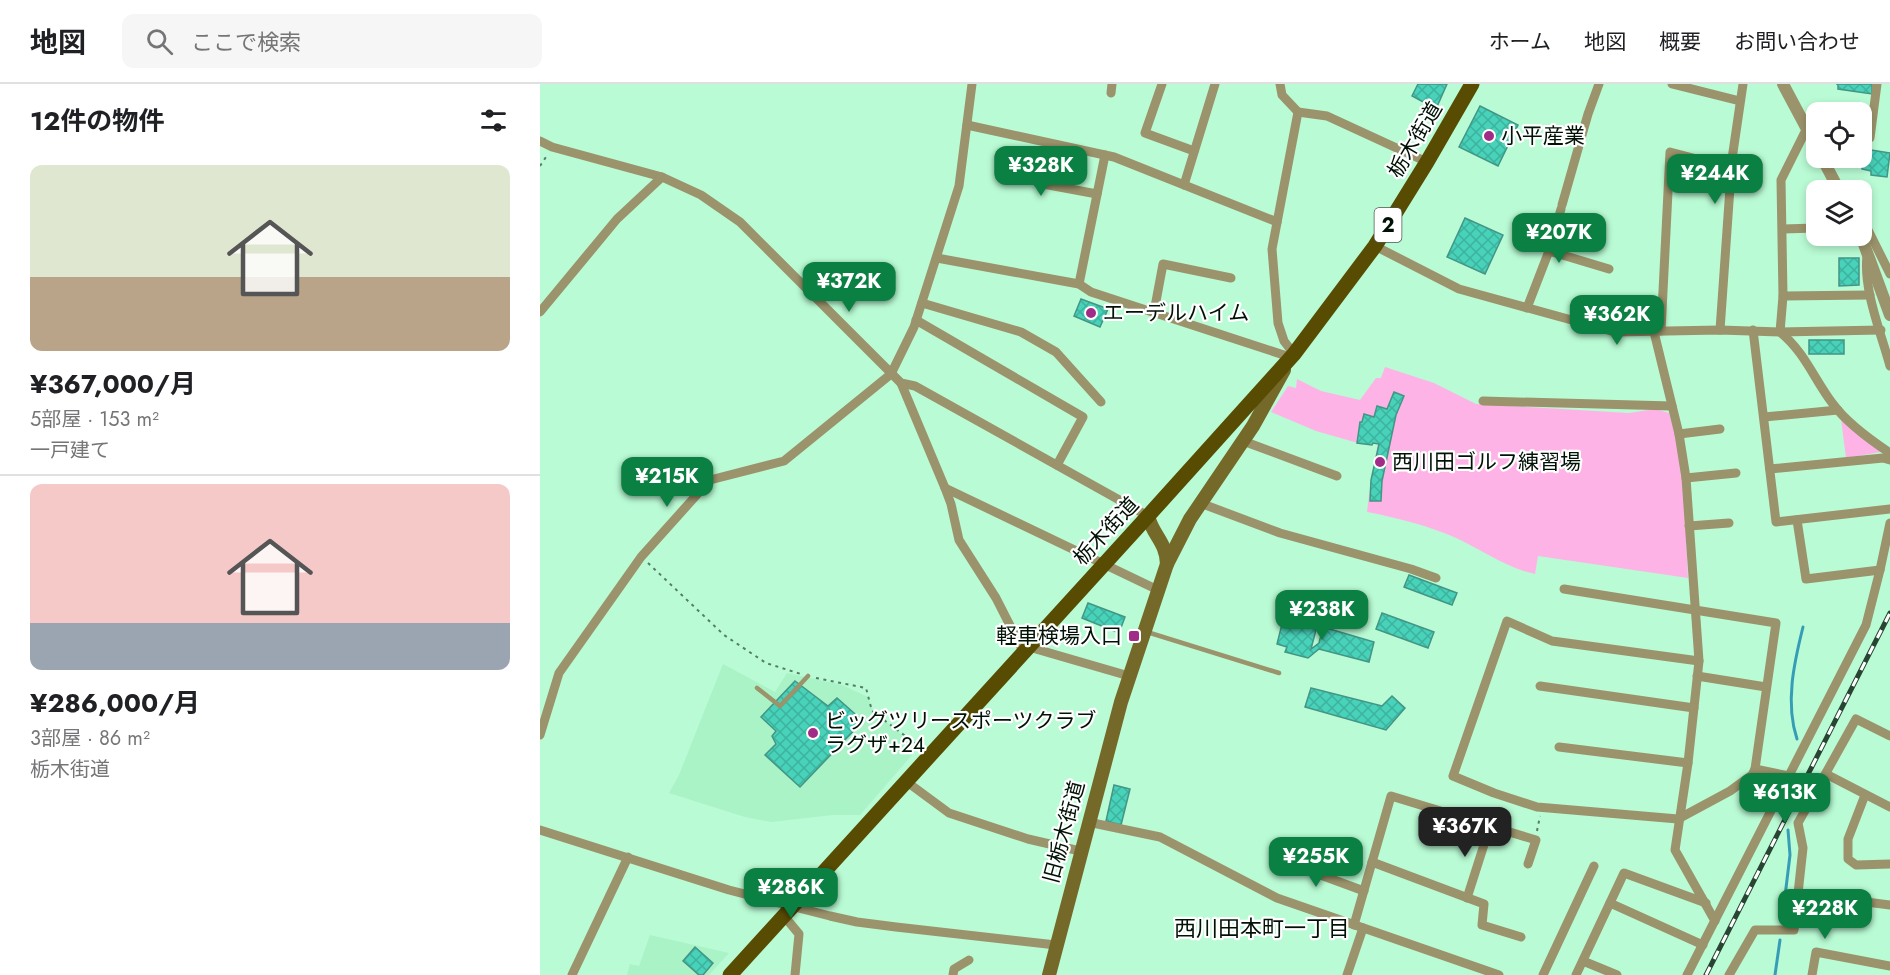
<!DOCTYPE html>
<html lang="ja">
<head>
<meta charset="utf-8">
<style>
	:root { --surface:#fff; --page:#f6f6f6; --text:#202124; --muted:#757577; --line:#e0e0e0; --accent:#0b8043 }
	body { margin:0; font-family:Jost,"Noto Sans JP",sans-serif; background:var(--page); color:var(--text); height:100vh; display:flex; flex-direction:column; font-size:22px; white-space:nowrap }
	* { box-sizing:border-box; margin:0 }
	p { font-size:20px; color:var(--muted) }
	.icon { flex:none; width:33px; height:33px; fill:none; stroke:currentColor; stroke-width:2; stroke-linecap:round; stroke-linejoin:round }
	.map { position:relative; flex:1; overflow:hidden }
	.panel { display:flex; flex-direction:column; background:var(--surface); width:540px }
	.panel>* { flex:none }
	.buttons { position:absolute; left:1266px; top:18px; display:grid; gap:12px }
	.buttons a { display:grid; place-items:center; width:66px; height:66px; border-radius:12px; background:var(--surface); box-shadow:0 3px 9px #0003; font-size:30px }
	.price { position:absolute; translate:-50% -51px; padding:0 14px; border-radius:12px; background:var(--accent); color:#fff; font-size:20px; line-height:39px; filter:drop-shadow(0 2px 3px #0008) }
	.price::after { content:''; position:absolute; left:50%; top:36px; width:18px; height:14px; margin-left:-9px; background:inherit; clip-path:polygon(0 0,100% 0,50% 100%) }
	.price.current { background:#222; color:#fff }
	ul { padding:0; list-style:none }
	li { display:grid; align-content:center; gap:12px; height:318px; padding:0 30px }
	li+li { border-top:2px solid var(--line) }
	li span { display:grid; place-items:center; height:186px; border-radius:12px; color:#555 }
	li>.icon { margin-inline-start:auto }
	span .icon { width:108px; height:108px; fill:#fffc; stroke-width:1 }
	li b { font-size:26px }
	h2 { display:flex; justify-content:space-between; align-items:center; height:72px; padding:0 30px; font-size:26px }
	header { display:flex; align-items:center; gap:36px; box-sizing:border-box; height:84px; padding:0 30px; background:var(--surface); border-bottom:2px solid var(--line) }
	header strong { font-size:28px }
	nav { display:flex; gap:33px; margin-inline-start:auto; font-size:21px }
	.search { width:420px; height:54px; background:var(--page); display:flex; align-items:center; gap:15px; box-sizing:border-box; padding:0 21px; border-radius:12px; color:var(--muted); font-size:22px }
	main { display:flex; flex:1; min-height:0 }
	.map>svg:first-child { display:block }
	.built { fill:#a9f3c7 }
	.green { fill:#feb3e7 }
	.lines { fill:none; stroke-linecap:round; stroke-linejoin:round }
	.stream { stroke:#379db7; stroke-width:3 }
	.building { fill:url(#building-cross-hatch); stroke:#439585; stroke-width:1.5 }
	.path { stroke:#567d65; stroke-width:2; stroke-dasharray:3 4.5; stroke-linecap:butt }
	.service { stroke:#9b936b; stroke-width:4.5 }
	.minor { stroke:#9b936b; stroke-width:9 }
	.tertiary { stroke:#9b936b; stroke-width:12 }
	.secondary { stroke:#75692a; stroke-width:14 }
	.primary { stroke:#584c03; stroke-width:15 }
	.rail-casing { stroke:#284432; stroke-width:5 }
	.rail { stroke:#fff; stroke-width:3; stroke-dasharray:9; stroke-linecap:butt }
	.poi-dot { fill:#a02c87; stroke:#fff; stroke-width:2 }
	.labels { text-anchor:middle; dominant-baseline:central; stroke-width:4.5; stroke-linejoin:round; paint-order:stroke }
	.shield { fill:#fff; stroke:#4c5850; stroke-width:1.5 }
	.shield-label { font-size:20px; font-weight:bold; fill:#001105 }
	.poi-label { font-size:21px; fill:#001105; stroke:#fff; text-anchor:start }
	.street-label { font-size:21px; fill:#001105; stroke:#fff }
	.neighbourhood-label { font-size:22px; fill:#001105; stroke:#fff }
</style>
</head>
<body>
<header>
<strong>地図</strong>
<div class="search"><svg class="icon" aria-label="search" viewBox="0 0 24 24"><circle cx="10" cy="10" r="6"/><path d="M15 15l6 6"/></svg>ここで検索</div>
<nav><a>ホーム</a><a>地図</a><a>概要</a><a>お問い合わせ</a></nav>
</header>
<main>
<section class="panel">
<h2>12件の物件<svg class="icon" aria-label="filters" viewBox="0 0 24 24"><path d="M4 7h16M4 17h16"/><circle cx="9" cy="7" r="2"/><circle cx="15" cy="17" r="2"/></svg></h2>
<ul>
<li><span style="background:linear-gradient(#dfe7d0 60%,#b9a48a 0)"><svg class="icon" aria-label="home" viewBox="0 0 24 24"><path d="M3 11l9-7 9 7M6 9v11h12V9"/></svg></span><div><b>¥367,000/月</b><p>5部屋 · 153 m²</p><p>一戸建て</p></div></li>
<li><span style="background:linear-gradient(#f6c9c9 75%,#9aa5b1 0)"><svg class="icon" aria-label="home" viewBox="0 0 24 24"><path d="M3 11l9-7 9 7M6 9v11h12V9"/></svg></span><div><b>¥286,000/月</b><p>3部屋 · 86 m²</p><p>栃木街道</p></div></li>
</ul>
</section>
<div class="map">
<svg width="1350" height="891" viewBox="0 0 1350 891">
	<defs>
		<pattern id="building-cross-hatch" width="8" height="8" patternUnits="userSpaceOnUse" patternTransform="scale(1.5)"><rect width="8" height="8" fill="#48d2b9"/><path d="M0 0l8 8M0 8l8-8" fill="none" stroke="#3db39e"/></pattern>
	</defs>
	<rect width="100%" height="100%" fill="#b9fbd4"/>
	<g class="built">
		<polygon points="183,580 235,608 247,589 302,601 328,613 333,627 378,664 320,731 293,731 231,738 205,733 129,709 139,691"/>
		<polygon points="110,851 189,869 169,891 87,891 90,880 99,882"/>
	</g>
	<g class="green">
		<path d="M 845,283 L 894,299 L 936,320 L 1089,329 L 1115,325 L 1129,329 C 1146,381 1145,439 1148,494 L 998,472 L 995,490 C 966,484 941,465 914,453 C 889,442 854,433 827,428 L 831,396 L 838,360 L 818,359 L 776,347 L 731,328 L 748,302 L 756,304 L 757,295 L 781,307 L 820,316 L 836,294 L 841,294 Z"/>
		<polygon points="1301,335 1341,368 1306,374"/>
	</g>
	<g class="lines">
		<g class="stream">
			<path d="M 1257,655 C 1245,619 1254,579 1263,543"/>
			<polyline points="1242,837 1250,771 1248,746"/>
			<polyline points="1235,891 1240,856"/>
		</g>
	</g>
	<g class="building">
		<polygon points="878,0 907,0 896,25 872,12"/>
		<polygon points="1296,0 1332,0 1332,10 1298,5 1298,0"/>
		<polygon points="940,22 978,41 958,82 919,63"/>
		<polygon points="1325,65 1350,69 1347,93 1331,91 1331,87 1322,85"/>
		<polygon points="925,134 963,151 945,190 907,173"/>
		<polygon points="1299,174 1319,174 1319,201 1299,202"/>
		<polygon points="541,215 568,225 560,243 534,232"/>
		<rect x="1269" y="256" width="35" height="14"/>
		<polygon points="854,308 864,312 856,331 842,397 841,417 830,417 831,396 839,360 833,359 832,361 817,359 820,338 822,338 824,330 834,333 837,322 847,325"/>
		<polygon points="869,491 917,509 912,521 864,503"/>
		<polygon points="548,519 585,533 579,549 542,534"/>
		<polygon points="842,529 894,548 888,564 836,545"/>
		<polygon points="748,534 777,542 771,565 779,559 783,543 834,558 829,578 779,565 768,574 745,568 747,563 737,560 743,536"/>
		<polygon points="255,597 288,622 297,614 323,637 260,703 225,671 236,660 232,652 236,647 221,633"/>
		<polygon points="771,604 842,622 852,612 865,624 846,646 765,623"/>
		<polygon points="574,701 590,705 581,741 566,737"/>
		<polygon points="155,863 173,879 163,891 159,891 143,877"/>
	</g>
	<g class="lines">
		<g class="path">
			<polyline points="0,82 8,70"/>
			<polyline points="108,479 184,551 226,579 261,590"/>
			<polyline points="276,594 326,604 332,627 380,663"/>
			<polyline points="997,747 1000,732"/>
		</g>
		<g class="service">
			<polyline points="607,548 739,589"/>
			<polyline points="217,604 240,622 268,592"/>
		</g>
		<g class="minor">
			<polyline points="622,0 605,49 654,67"/>
			<polyline points="740,0 742,11 758,28 732,165 738,239 744,257 754,270"/>
			<polyline points="1132,0 1200,17"/>
			<polyline points="571,9 572,0"/>
			<polyline points="758,28 787,32 887,78"/>
			<polyline points="427,41 574,73 737,138"/>
			<polyline points="1267,44 1241,96 1243,212 1330,211"/>
			<polyline points="1330,54 1337,0"/>
			<polyline points="0,57 12,63 122,93 161,111 200,138 361,299 375,302 608,432"/>
			<polyline points="502,72 498,99 557,110"/>
			<polyline points="644,101 675,0"/>
			<polyline points="1022,121 1048,30 1059,0"/>
			<polyline points="1322,138 1325,140 1350,190"/>
			<polyline points="1243,145 1276,144"/>
			<polyline points="835,162 919,205 1075,248 1180,246 1240,248 1341,246"/>
			<polyline points="1009,167 1069,185"/>
			<path d="M 1327,172 C 1323,205 1341,249 1350,282"/>
			<polyline points="397,174 539,200 551,208 750,273"/>
			<polyline points="539,200 565,71"/>
			<path d="M 1243,212 L 1240,248 C 1265,268 1275,297 1293,320 C 1306,338 1332,357 1350,369"/>
			<polyline points="382,219 481,248 516,268 561,318"/>
			<polyline points="987,224 1009,167 1021,125"/>
			<polyline points="0,228 77,135 122,93"/>
			<polyline points="614,228 623,180 691,194"/>
			<polyline points="376,236 543,333 517,381"/>
			<polyline points="1180,246 1192,75 1203,0"/>
			<polyline points="1213,246 1236,438 1350,425"/>
			<polyline points="1121,247 1130,68 1191,84"/>
			<polyline points="1114,248 1139,350 1146,394 1196,389"/>
			<polyline points="361,299 405,404 411,420 419,456 456,514 484,569"/>
			<polyline points="943,317 1132,322"/>
			<polyline points="1224,333 1298,326"/>
			<polyline points="1139,350 1180,345"/>
			<polyline points="703,357 797,392"/>
			<polyline points="1230,385 1343,374 1350,376"/>
			<polyline points="1146,394 1159,577 1148,679 1135,766 1175,837"/>
			<polyline points="405,404 618,506"/>
			<polyline points="660,419 740,449 871,485 896,494"/>
			<polyline points="1257,436 1266,495 1340,486"/>
			<polyline points="1149,442 1189,439"/>
			<polyline points="1024,505 1236,539 1215,685 1249,692"/>
			<polyline points="489,563 589,592"/>
			<polyline points="1159,577 1012,557 967,537 913,692 954,709 997,723 1138,735 1190,707 1212,691 1215,685"/>
			<polyline points="1157,592 1226,603"/>
			<polyline points="1000,602 1154,624"/>
			<polyline points="0,651 19,589 101,473 170,396 244,377 351,290 374,243 419,102 432,0"/>
			<polyline points="1019,663 1148,679"/>
			<polyline points="1286,690 1350,723"/>
			<polyline points="367,698 409,729 488,755 540,767"/>
			<polyline points="1325,711 1308,755 1308,775 1316,781 1350,780"/>
			<polyline points="548,738 620,753 737,814 959,891"/>
			<polyline points="0,746 189,806 290,832 317,838 356,843 516,861"/>
			<polyline points="737,775 824,807"/>
			<polyline points="832,778 944,820 942,841 981,853"/>
			<polyline points="927,814 950,742"/>
			<polyline points="1311,816 1350,821"/>
			<polyline points="1070,819 1163,861"/>
			<polyline points="244,832 259,850 255,891"/>
			<polyline points="814,841 851,712 996,756 988,780"/>
			<polyline points="1043,877 1077,891"/>
			<polyline points="32,891 88,773"/>
			<polyline points="413,891 414,885 429,876"/>
			<polyline points="807,891 823,844"/>
			<polyline points="1003,891 1054,782"/>
			<polyline points="1036,891 1084,789 1166,819"/>
			<polyline points="1147,891 1326,541 1340,486 1350,439"/>
			<polyline points="1189,891 1215,846 1254,846 1263,764 1258,739 1316,635 1350,652"/>
			<polyline points="1272,891 1276,868 1350,882"/>
		</g>
		<g class="tertiary">
			<polyline points="1243,0 1276,62"/>
			<polyline points="1282,74 1299,106"/>
			<polyline points="1321,152 1350,231"/>
		</g>
		<g class="secondary">
			<path d="M 608,432 C 613,452 626,457 627,480"/>
			<polyline points="509,891 581,618 627,480 650,435 713,342 744,286"/>
		</g>
		<polyline class="primary" points="190,891 608,432 754,270 835,162 887,78 932,0"/>
		<g class="rail-casing">
			<polyline id="rail" points="1166,891 1350,529"/>
		</g>
		<use href="#rail" class="rail"/>
	</g>
	<g class="poi-dot">
		<circle cx="949" cy="52" r="6"/>
		<circle cx="551" cy="229" r="6"/>
		<circle cx="840" cy="378" r="6"/>
		<rect x="588" y="546" width="12" height="12" rx="3"/>
		<circle cx="273" cy="649" r="6"/>
	</g>
	<g class="labels">
		<rect class="shield" x="834.5" y="124" width="27" height="34" rx="4.5"/>
		<g class="shield-label">
			<text x="848" y="141">2</text>
		</g>
		<g class="poi-label">
			<text x="961" y="52">小平産業</text>
			<text x="563" y="229">エーデルハイム</text>
			<text x="852" y="378">西川田ゴルフ練習場</text>
			<text x="582" y="552" text-anchor="end">軽車検場入口</text>
			<text x="285" y="637">ビッグツリースポーツクラブ<tspan x="285" dy="24">ラグザ+24</tspan></text>
		</g>
		<g class="street-label">
			<text transform="translate(875 56) rotate(-59)">栃木街道</text>
			<text transform="translate(566 447) rotate(-47)">栃木街道</text>
			<text transform="translate(524 748) rotate(-75)">旧栃木街道</text>
		</g>
		<g class="neighbourhood-label">
			<text x="722" y="844">西川田本町一丁目</text>
		</g>
	</g>
</svg>
<div class="buttons">
<a><svg class="icon" aria-label="locate" viewBox="0 0 24 24"><circle cx="12" cy="12" r="6"/><path d="M12 2v4M12 18v4M2 12h4M18 12h4"/></svg></a>
<a><svg class="icon" aria-label="layers" viewBox="0 0 24 24"><path d="M12 4l9 5-9 5-9-5zM3 14l9 5 9-5"/></svg></a>
</div>
<b class="price" style="left:501px;top:113px">¥328K</b>
<b class="price" style="left:1175px;top:121px">¥244K</b>
<b class="price" style="left:1019px;top:180px">¥207K</b>
<b class="price" style="left:309px;top:229px">¥372K</b>
<b class="price" style="left:1077px;top:262px">¥362K</b>
<b class="price" style="left:127px;top:424px">¥215K</b>
<b class="price" style="left:782px;top:557px">¥238K</b>
<b class="price" style="left:1245px;top:740px">¥613K</b>
<b class="price current" style="left:925px;top:774px">¥367K</b>
<b class="price" style="left:776px;top:804px">¥255K</b>
<b class="price" style="left:251px;top:835px">¥286K</b>
<b class="price" style="left:1285px;top:856px">¥228K</b>
</div>
</main>
</body>
</html>
